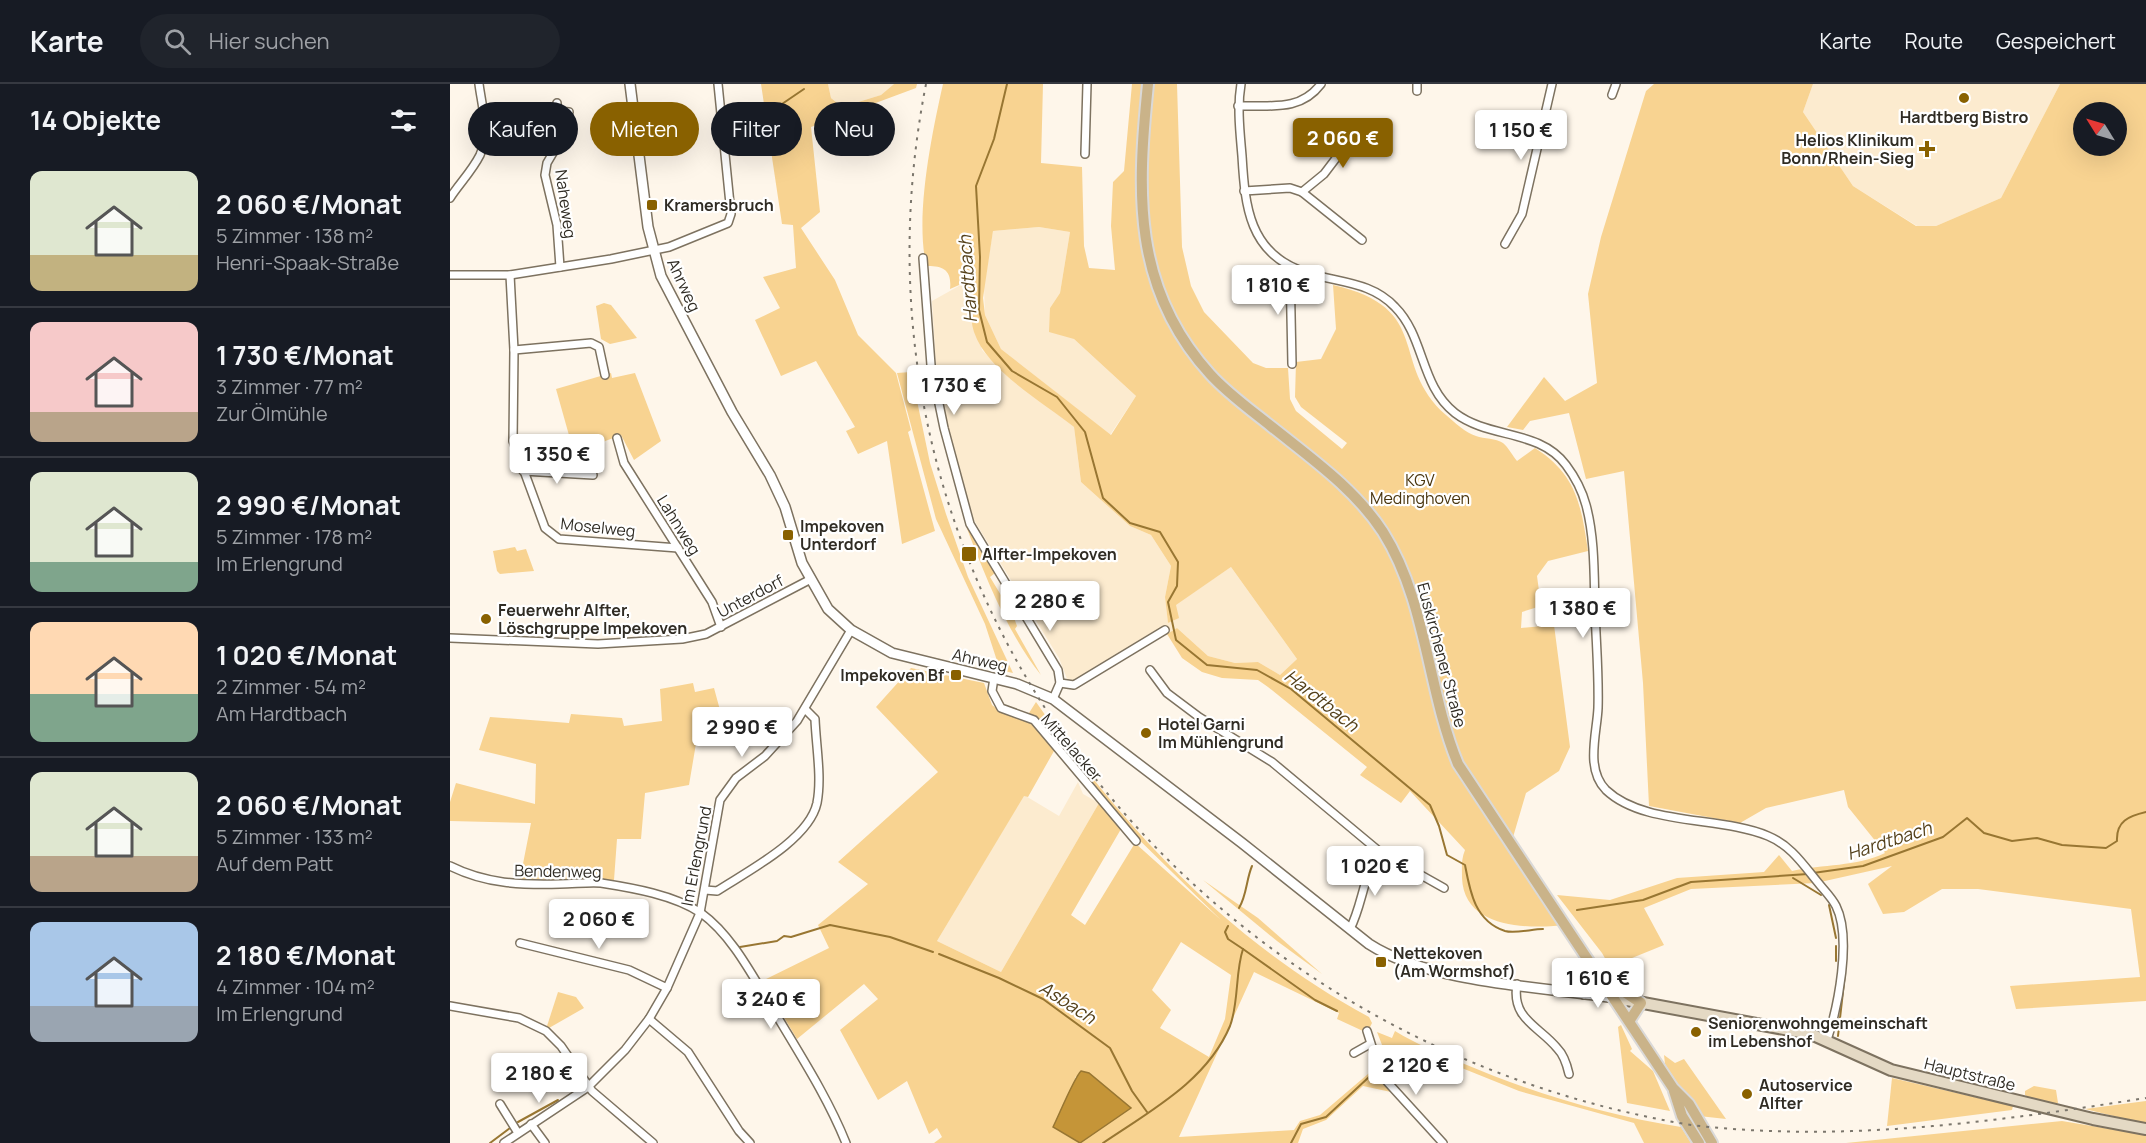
<!DOCTYPE html>
<html lang="de">
<head>
<meta charset="utf-8">
<style>
	:root { --surface:#171b24; --page:#20242c; --text:#f1f3f6; --muted:#9ea1a6; --line:#363941; --accent:#896100 }
	body { margin:0; font-family:Manrope,sans-serif; background:var(--page); color:var(--text); height:100vh; display:flex; flex-direction:column; font-size:22px; white-space:nowrap }
	* { box-sizing:border-box; margin:0 }
	p { font-size:20px; color:var(--muted) }
	.icon { flex:none; width:33px; height:33px; fill:none; stroke:currentColor; stroke-width:2; stroke-linecap:round; stroke-linejoin:round }
	.map { position:relative; flex:1; overflow:hidden }
	.details { display:flex; flex-direction:column; background:var(--surface); width:450px }
	.details>* { flex:none }
	.top-card { position:absolute; left:18px; top:18px; width:570px; height:54px; display:flex; gap:12px }
	.needle { width:39px; rotate:307deg }
	.tools { position:absolute; left:1623px; top:18px; display:grid; gap:12px }
	.tools a { display:grid; place-items:center; width:54px; height:54px; border-radius:50%; background:var(--surface); box-shadow:0 6px 24px #0002; font-size:30px }
	.price { position:absolute; translate:-50% -51px; padding:0 14px; border-radius:6px; background:#fff; color:#222; font-size:20px; line-height:39px; filter:drop-shadow(0 2px 3px #0008) }
	.price::after { content:''; position:absolute; left:50%; top:36px; width:18px; height:14px; margin-left:-9px; background:inherit; clip-path:polygon(0 0,100% 0,50% 100%) }
	.price.active { background:var(--accent); color:#fff }
	ul { padding:0; list-style:none }
	li { display:flex; align-items:center; gap:18px; height:150px; padding:0 30px }
	li+li { border-top:2px solid var(--line) }
	li span { display:grid; place-items:center; flex:none; width:168px; height:120px; border-radius:12px; color:#555 }
	li>.icon { margin-inline-start:auto }
	span .icon { width:72px; height:72px; fill:#fffc; stroke-width:1 }
	li b { font-size:26px }
	h2 { display:flex; justify-content:space-between; align-items:center; height:72px; padding:0 30px; font-size:26px }
	.pill { padding:0 21px; border-radius:27px; background:var(--surface); box-shadow:0 6px 24px #0002; font-size:21px; line-height:54px }
	.pill.active { background:var(--accent); color:#fff }
	header { display:flex; align-items:center; gap:36px; box-sizing:border-box; height:84px; padding:0 30px; background:var(--surface); border-bottom:2px solid var(--line) }
	header strong { font-size:28px }
	nav { display:flex; gap:33px; margin-inline-start:auto; font-size:21px }
	.search { width:420px; height:54px; background:var(--page); display:flex; align-items:center; gap:15px; box-sizing:border-box; padding:0 21px; border-radius:33px; color:var(--muted); font-size:22px }
	main { display:flex; flex:1; min-height:0 }
	.map>svg:first-child { display:block }
	.built { fill:#fcebcf }
	.green { fill:#f8d391; fill-rule:evenodd }
	.water { fill:#c59538; stroke:#987632; stroke-width:1.5 }
	.lines { fill:none; stroke-linecap:round; stroke-linejoin:round }
	.stream { stroke:#987632; stroke-width:2 }
	.minor-casing { stroke:#7d7260; stroke-width:10 }
	.tertiary-casing { stroke:#7d7260; stroke-width:12 }
	.secondary-casing { stroke:#7d7260; stroke-width:14 }
	.primary-casing { stroke:#dad9d8; stroke-width:14 }
	.minor { stroke:#fff; stroke-width:7 }
	.tertiary { stroke:#fff; stroke-width:9 }
	.secondary { stroke:#e4d9c4; stroke-width:10 }
	.primary { stroke:#cab389; stroke-width:10 }
	.rail { stroke:#7b766c; stroke-width:2; stroke-dasharray:3 6; stroke-linecap:butt }
	.poi-dot { fill:#896100; stroke:#fff; stroke-width:2 }
	.labels { text-anchor:middle; dominant-baseline:central; stroke-width:4.5; stroke-linejoin:round; paint-order:stroke }
	.poi-label { font-size:16px; font-weight:bold; fill:#302c24; stroke:#fff; text-anchor:start }
	.street-label { font-size:16px; fill:#302c24; stroke:#fff }
	.park-label { font-size:16px; fill:#49350e; stroke:#fff }
	.water-label { font-size:18px; font-style:italic; fill:#54401a; stroke:#fff }
</style>
</head>
<body>
<header>
<strong>Karte</strong>
<div class="search"><svg class="icon" aria-label="search" viewBox="0 0 24 24"><circle cx="10" cy="10" r="6"/><path d="M15 15l6 6"/></svg>Hier suchen</div>
<nav><a>Karte</a><a>Route</a><a>Gespeichert</a></nav>
</header>
<main>
<section class="details">
<h2>14 Objekte<svg class="icon" aria-label="filters" viewBox="0 0 24 24"><path d="M4 7h16M4 17h16"/><circle cx="9" cy="7" r="2"/><circle cx="15" cy="17" r="2"/></svg></h2>
<ul>
<li><span style="background:linear-gradient(#dfe7d0 70%,#c2b280 0)"><svg class="icon" aria-label="home" viewBox="0 0 24 24"><path d="M3 11l9-7 9 7M6 9v11h12V9"/></svg></span><div><b>2 060 €/Monat</b><p>5 Zimmer · 138 m²</p><p>Henri-Spaak-Straße</p></div></li>
<li><span style="background:linear-gradient(#f6c9c9 75%,#b9a48a 0)"><svg class="icon" aria-label="home" viewBox="0 0 24 24"><path d="M3 11l9-7 9 7M6 9v11h12V9"/></svg></span><div><b>1 730 €/Monat</b><p>3 Zimmer · 77 m²</p><p>Zur Ölmühle</p></div></li>
<li><span style="background:linear-gradient(#dfe7d0 75%,#7fa58c 0)"><svg class="icon" aria-label="home" viewBox="0 0 24 24"><path d="M3 11l9-7 9 7M6 9v11h12V9"/></svg></span><div><b>2 990 €/Monat</b><p>5 Zimmer · 178 m²</p><p>Im Erlengrund</p></div></li>
<li><span style="background:linear-gradient(#ffd9b3 60%,#7fa58c 0)"><svg class="icon" aria-label="home" viewBox="0 0 24 24"><path d="M3 11l9-7 9 7M6 9v11h12V9"/></svg></span><div><b>1 020 €/Monat</b><p>2 Zimmer · 54 m²</p><p>Am Hardtbach</p></div></li>
<li><span style="background:linear-gradient(#dfe7d0 70%,#b9a48a 0)"><svg class="icon" aria-label="home" viewBox="0 0 24 24"><path d="M3 11l9-7 9 7M6 9v11h12V9"/></svg></span><div><b>2 060 €/Monat</b><p>5 Zimmer · 133 m²</p><p>Auf dem Patt</p></div></li>
<li><span style="background:linear-gradient(#a9c7e8 70%,#9aa5b1 0)"><svg class="icon" aria-label="home" viewBox="0 0 24 24"><path d="M3 11l9-7 9 7M6 9v11h12V9"/></svg></span><div><b>2 180 €/Monat</b><p>4 Zimmer · 104 m²</p><p>Im Erlengrund</p></div></li>
</ul>
</section>
<div class="map">
<svg width="1696" height="1059" viewBox="0 0 1696 1059">
	<rect width="100%" height="100%" fill="#fef6ea"/>
	<g class="built">
		<polygon points="378,0 444,0 431,11 392,23 381,14"/>
		<polygon points="1363,0 1610,0 1551,114 1486,142 1467,142 1403,102 1353,28"/>
		<polygon points="589,143 620,148 610,209 600,224 624,255 686,312 660,351 551,265 535,231 534,203 543,147"/>
		<polygon points="516,198 532,266 554,289 624,343 631,398 680,442 701,451 721,482 715,513 718,539 728,534 725,521 781,483 847,575 830,591 808,578 785,579 758,572 727,544 717,550 714,547 624,601 619,600 609,574 522,433 498,348 486,284 482,217"/>
		<polygon points="628,698 633,710 649,719 551,888 487,857 574,711 609,732"/>
		<polygon points="944,963 959,974 941,996 937,993 942,986 932,978"/>
	</g>
	<g class="green">
		<polygon points="311,0 378,0 381,14 392,23 431,11 444,0 467,0 466,4 361,43 370,128 351,144 385,196 408,251 446,289 461,346 458,348 485,447 452,460 437,357 408,370 396,347 405,343 366,277 331,292 305,236 330,224 313,193 346,184 343,141 332,140"/>
		<path d="M 493,0 L 593,0 L 591,79 L 632,83 L 634,162 L 639,184 L 665,186 L 661,142 L 663,98 L 674,87 L 682,0 L 727,0 L 732,163 L 741,202 L 754,228 L 803,279 L 816,284 L 838,284 L 840,315 L 846,327 L 892,365 L 897,359 L 851,323 L 845,313 L 846,278 L 871,275 L 886,245 L 883,201 C 985,224 938,280 996,331 C 1004,338 1016,349 1026,352 C 1034,355 1046,354 1053,359 C 1058,363 1063,372 1067,377 L 1085,364 C 1127,391 1131,421 1138,467 L 1098,477 L 1087,492 L 1091,522 L 1072,528 L 1071,544 L 1104,541 L 1120,663 L 1109,687 L 1076,709 L 1061,760 L 1117,841 C 1078,845 1014,845 1012,794 C 1012,783 1011,776 1015,766 L 960,707 L 951,719 L 910,691 L 917,683 L 818,603 L 808,596 L 772,594 L 752,588 L 732,574 L 717,550 L 727,544 L 758,572 L 785,579 L 808,578 L 830,591 L 847,575 L 781,483 L 726,521 L 729,534 L 718,539 L 715,513 L 721,482 L 701,451 L 680,442 L 631,398 L 624,343 C 593,318 537,287 524,248 C 519,232 522,214 516,198 L 500,205 C 502,187 494,182 478,182 L 476,180 C 465,131 482,49 493,0 ZM 589,143 L 620,148 L 610,209 L 600,224 L 599,248 L 624,255 L 686,312 L 661,351 L 551,265 L 535,231 L 533,214 L 543,147 Z"/>
		<path d="M 1204,0 L 1363,0 L 1353,28 L 1403,102 L 1466,142 L 1486,142 L 1551,114 L 1610,0 L 1696,0 L 1696,917 L 1566,925 L 1560,902 L 1690,893 L 1681,825 L 1528,805 L 1492,805 L 1454,828 L 1433,830 L 1418,800 L 1442,782 L 1366,799 L 1241,805 L 1194,824 L 1214,861 L 1182,874 L 1165,892 L 1152,869 L 1107,811 L 1160,816 L 1227,794 L 1314,788 L 1329,771 L 1342,787 C 1373,780 1406,783 1435,769 L 1398,723 L 1394,706 L 1316,724 L 1290,739 L 1199,722 L 1193,599 L 1174,387 L 1136,395 L 1119,329 L 1080,337 L 1073,346 L 1057,343 L 1094,293 L 1115,317 L 1147,299 L 1138,210 L 1151,153 L 1196,7 ZM 1634,28 L 1666,28 L 1666,62 L 1634,62 Z"/>
		<polygon points="154,219 161,221 187,254 160,260 151,255 146,222"/>
		<polygon points="461,288 480,379 496,430 518,493 563,589 550,586 535,540 486,435 447,289"/>
		<polygon points="161,289 162,294 185,289 211,357 184,376 171,351 124,369 106,305"/>
		<path d="M 516,442 L 545,489 L 540,493 L 563,531 L 567,542 L 565,545 L 591,591 C 559,552 535,492 516,442 Z"/>
		<polygon points="65,463 67,467 76,465 84,487 50,490 47,487 43,467"/>
		<path d="M 461,584 L 534,599 L 542,621 L 551,628 L 583,638 L 604,667 L 578,713 L 574,712 L 487,857 L 551,888 L 649,719 L 671,745 L 621,831 L 635,841 L 685,759 L 771,836 L 675,742 L 592,638 L 579,629 L 586,618 C 676,747 779,857 919,933 L 922,939 L 919,945 L 913,947 L 887,935 L 889,929 L 804,888 L 729,1053 L 844,1046 L 850,1037 L 870,1031 L 925,984 L 941,1008 L 913,1002 L 876,1036 L 853,1045 L 848,1059 L 484,1059 L 492,1053 L 487,1044 L 479,1050 L 457,997 L 428,1016 L 390,946 L 428,915 L 414,900 L 347,955 L 312,897 L 379,864 L 368,841 L 418,800 L 388,778 L 488,688 L 426,623 ZM 731,858 L 781,891 L 775,935 L 759,973 L 710,944 L 721,926 L 702,906 ZM 626,992 L 630,1059 L 603,1043 L 618,1015 Z"/>
		<polygon points="243,599 245,608 264,604 270,626 251,630 239,701 195,709 191,755 167,755 164,796 70,795 81,739 0,737 0,718 6,699 85,720 86,680 29,666 40,633 119,639 121,630 172,634 174,642 212,637 210,605"/>
		<polygon points="753,796 808,834 872,890 827,857"/>
		<polygon points="108,908 126,913 134,924 99,944 97,942"/>
		<polygon points="1171,941 1182,965 1180,967 1203,987 1220,1027 1177,1019 1168,943"/>
		<path d="M 945,947 C 966,960 989,969 1012,979 C 1083,1009 1155,1031 1231,1043 L 1241,1059 L 1194,1059 L 1184,1039 L 1069,1007 L 967,966 L 959,974 L 944,963 L 929,979 L 934,966 L 927,948 L 942,954 Z"/>
		<polygon points="1214,971 1225,979 1234,975 1276,1035 1249,1032 1215,980"/>
		<polygon points="1442,994 1563,1022 1562,1026 1437,1042"/>
		<path d="M 1584,1002 L 1606,1006 L 1608,1019 C 1597,1021 1585,1018 1575,1011 L 1575,1007 Z"/>
		<polygon points="1696,1017 1696,1040 1635,1025"/>
		<polygon points="1612,1037 1696,1051 1696,1059 1396,1059"/>
	</g>
	<path class="water" d="M 631,987 L 639,989 L 681,1024 L 630,1059 L 603,1043 C 609,1031 624,994 631,987 Z"/>
	<g class="lines">
		<g class="stream">
			<path d="M 557,0 L 544,55 L 526,102 L 530,173 L 529,226 L 537,258 L 562,287 L 607,313 L 635,348 L 653,414 L 680,439 L 710,448 L 728,478 L 727,502 L 718,518 L 726,556 L 757,581 L 807,586 L 841,605 L 980,721 L 989,742 L 997,771 L 1015,781 C 1020,808 1025,837 1055,847 C 1065,850 1082,845 1093,845"/>
			<polyline points="278,39 312,23 329,22 354,5"/>
			<path d="M 1363,789 L 1413,782 L 1493,753 L 1517,734 L 1534,749 L 1562,757 L 1587,754 L 1612,761 L 1656,764 L 1667,757 C 1666,737 1679,732 1696,728"/>
			<polyline points="1343,794 1371,811"/>
			<polyline points="1379,821 1386,854"/>
			<path d="M 789,824 C 797,811 796,796 802,782"/>
			<polyline points="1127,826 1193,816 1241,798 1358,790"/>
			<polyline points="290,863 327,857 334,852 341,853 380,841 440,853 483,868"/>
			<polyline points="793,865 865,916 887,927"/>
			<polyline points="489,870 549,894 593,915 660,964 682,1007 697,1028"/>
			<polyline points="1386,877 1386,862"/>
			<polyline points="1388,952 1395,890"/>
			<polyline points="68,1038 108,1016"/>
			<polyline points="40,1059 60,1044"/>
			<path d="M 653,1059 C 700,1027 757,997 780,942 C 789,918 785,889 793,865 L 778,855 L 775,848 L 778,842"/>
			<polyline points="841,1059 851,1040 876,1033 919,993"/>
		</g>
		<g class="minor-casing">
			<g id="minor">
				<path d="M 791,0 C 787,24 790,48 792,72 C 795,122 799,170 855,188 C 887,199 921,197 945,223 C 975,253 970,302 1005,329 C 1039,355 1089,345 1116,381 C 1125,393 1132,406 1136,421 C 1145,454 1144,492 1145,525 C 1146,558 1149,591 1148,624 C 1147,649 1135,685 1156,706 C 1194,742 1271,732 1318,752 C 1342,762 1354,782 1370,801 C 1375,807 1382,814 1386,822 C 1402,854 1388,923 1377,956"/>
				<polyline points="967,7 967,0"/>
				<polyline points="1162,11 1166,0"/>
				<polyline points="107,19 107,62 97,79 95,91 107,141 110,183"/>
				<path d="M 788,22 C 820,21 850,28 871,0"/>
				<polyline points="108,27 119,28"/>
				<polyline points="635,70 637,0"/>
				<polyline points="794,107 840,104 852,108 912,156"/>
				<polyline points="852,108 874,90 912,40"/>
				<path d="M 0,114 C 9,100 22,87 30,71 C 40,49 32,23 29,0"/>
				<polyline points="1055,160 1072,130 1102,0"/>
				<polyline points="473,174 481,281 494,344 520,440 608,586 610,599 603,615"/>
				<polyline points="840,183 842,280"/>
				<polyline points="0,191 60,191 161,175 219,163 278,139 281,130 268,0"/>
				<polyline points="60,191 64,266 63,357 95,444 109,455 228,464"/>
				<polyline points="64,266 141,259 149,263 155,291"/>
				<polyline points="167,354 174,379 262,518 271,543"/>
				<polyline points="73,387 143,391"/>
				<polyline points="0,554 148,560 232,555 256,550 361,495"/>
				<polyline points="700,586 717,609 749,633 822,678 930,768 994,804"/>
				<polyline points="544,594 542,607 551,624 584,636 686,757"/>
				<polyline points="610,599 624,601 715,546"/>
				<path d="M 0,782 C 36,800 71,801 110,800 C 124,800 138,798 151,799 C 183,804 224,811 251,829 C 283,852 304,895 324,927 C 350,971 377,1012 396,1059"/>
				<path d="M 255,806 L 267,807 C 296,788 359,756 367,719 C 372,693 366,662 365,635 L 355,625"/>
				<path d="M 900,845 C 913,820 913,790 930,768"/>
				<polyline points="70,859 179,886 217,904"/>
				<path d="M 1067,900 C 1061,935 1089,942 1107,964 C 1114,971 1117,981 1119,990"/>
				<polyline points="0,922 69,934 96,947 111,962 142,1007 203,1059"/>
				<polyline points="199,935 238,968 289,1047 300,1059"/>
				<polyline points="917,947 931,991 993,1059"/>
				<polyline points="904,969 920,960"/>
				<polyline points="50,1020 68,1049"/>
				<polyline points="81,1040 95,1059"/>
				<polyline points="54,1059 138,1003 175,966 199,935 217,904 250,829 270,716 286,694 315,672 347,637 401,546"/>
			</g>
		</g>
		<g class="tertiary-casing">
			<g id="tertiary">
				<path d="M 180,0 L 198,143 L 211,192 L 282,328 L 320,391 L 335,423 L 352,479 L 378,525 L 401,546 L 442,569 L 567,600 L 603,615 L 792,759 L 919,860 C 979,899 1093,903 1166,914"/>
				<polyline points="1134,910 1148,887"/>
			</g>
		</g>
		<g class="secondary-casing">
			<polyline id="secondary" points="1166,914 1361,950 1441,986 1643,1035 1696,1045"/>
		</g>
		<g class="primary-casing">
			<g id="primary">
				<path d="M 698,0 C 687,108 682,204 760,290 C 778,310 801,326 822,343 C 862,375 905,405 933,448 C 977,518 977,605 1008,680 L 1223,1004 L 1239,1020 L 1262,1059"/>
				<polyline points="1158,897 1191,919 1180,936"/>
				<polyline points="1224,1007 1232,1032 1249,1059"/>
			</g>
		</g>
		<use href="#minor" class="minor"/>
		<use href="#tertiary" class="tertiary"/>
		<use href="#secondary" class="secondary"/>
		<use href="#primary" class="primary"/>
		<path class="rail" d="M 476,0 C 376,509 744,959 1241,1041 C 1394,1059 1544,1038 1696,1014"/>
	</g>
	<g class="poi-dot">
		<circle cx="1514" cy="14" r="6"/>
		<path d="M1474 56h6v6h6v6h-6v6h-6v-6h-6v-6h6z"/>
		<rect x="196" y="115" width="12" height="12" rx="3"/>
		<rect x="332" y="445" width="12" height="12" rx="3"/>
		<rect x="511" y="462" width="16" height="16" rx="3"/>
		<circle cx="36" cy="535" r="6"/>
		<rect x="500" y="585" width="12" height="12" rx="3"/>
		<circle cx="696" cy="649" r="6"/>
		<rect x="925" y="872" width="12" height="12" rx="3"/>
		<circle cx="1246" cy="948" r="6"/>
		<circle cx="1297" cy="1010" r="6"/>
	</g>
	<g class="labels">
		<g class="poi-label">
			<text x="1514" y="33" text-anchor="middle">Hardtberg Bistro</text>
			<text x="1464" y="56" text-anchor="end">Helios Klinikum<tspan x="1464" dy="18">Bonn/Rhein-Sieg</tspan></text>
			<text x="214" y="121">Kramersbruch</text>
			<text x="350" y="442">Impekoven<tspan x="350" dy="18">Unterdorf</tspan></text>
			<text x="532" y="470">Alfter-Impekoven</text>
			<text x="48" y="526">Feuerwehr Alfter,<tspan x="48" dy="18">Löschgruppe Impekoven</tspan></text>
			<text x="494" y="591" text-anchor="end">Impekoven Bf</text>
			<text x="708" y="640">Hotel Garni<tspan x="708" dy="18">Im Mühlengrund</tspan></text>
			<text x="943" y="869">Nettekoven<tspan x="943" dy="18">(Am Wormshof)</tspan></text>
			<text x="1258" y="939">Seniorenwohngemeinschaft<tspan x="1258" dy="18">im Lebenshof</tspan></text>
			<text x="1309" y="1001">Autoservice<tspan x="1309" dy="18">Alfter</tspan></text>
		</g>
		<g class="street-label">
			<text transform="translate(116 120) rotate(82)">Naheweg</text>
			<text transform="translate(234 201) rotate(65)">Ahrweg</text>
			<text transform="translate(229 441) rotate(58)">Lahnweg</text>
			<text transform="translate(148 443) rotate(6)">Moselweg</text>
			<text transform="translate(300 512) rotate(-28)">Unterdorf</text>
			<text transform="translate(992 571) rotate(75)">Euskirchener Straße</text>
			<text transform="translate(530 576) rotate(13)">Ahrweg</text>
			<text transform="translate(622 663) rotate(49)">Mittelacker</text>
			<text transform="translate(246 772) rotate(-79)">Im Erlengrund</text>
			<text transform="translate(108 787) rotate(1)">Bendenweg</text>
			<text transform="translate(1520 990) rotate(14)">Hauptstraße</text>
		</g>
		<g class="park-label">
			<text x="970" y="396">KGV<tspan x="970" dy="18">Medinghoven</tspan></text>
		</g>
		<g class="water-label">
			<text transform="translate(517 195) rotate(-94)">Hardtbach</text>
			<text transform="translate(872 616) rotate(38)">Hardtbach</text>
			<text transform="translate(1439 756) rotate(-18)">Hardtbach</text>
			<text transform="translate(618 918) rotate(33)">Asbach</text>
		</g>
	</g>
</svg>
<div class="tools">
<a><svg class="needle" viewBox="-14 -14 28 28"><path d="M0-13l5 13h-10z" fill="#e53935"/><path d="M0 13l5-13h-10z" fill="#9ea1a6"/></svg></a>
</div>
<b class="price" style="left:1071px;top:77px">1 150 €</b>
<b class="price active" style="left:893px;top:85px">2 060 €</b>
<b class="price" style="left:828px;top:232px">1 810 €</b>
<b class="price" style="left:504px;top:332px">1 730 €</b>
<b class="price" style="left:107px;top:401px">1 350 €</b>
<b class="price" style="left:600px;top:548px">2 280 €</b>
<b class="price" style="left:1133px;top:555px">1 380 €</b>
<b class="price" style="left:292px;top:674px">2 990 €</b>
<b class="price" style="left:925px;top:813px">1 020 €</b>
<b class="price" style="left:149px;top:866px">2 060 €</b>
<b class="price" style="left:1148px;top:925px">1 610 €</b>
<b class="price" style="left:321px;top:946px">3 240 €</b>
<b class="price" style="left:966px;top:1012px">2 120 €</b>
<b class="price" style="left:89px;top:1020px">2 180 €</b>
<div class="top-card">
<a class="pill">Kaufen</a>
<a class="pill active">Mieten</a>
<a class="pill">Filter</a>
<a class="pill">Neu</a>
</div>
</div>
</main>
</body>
</html>
